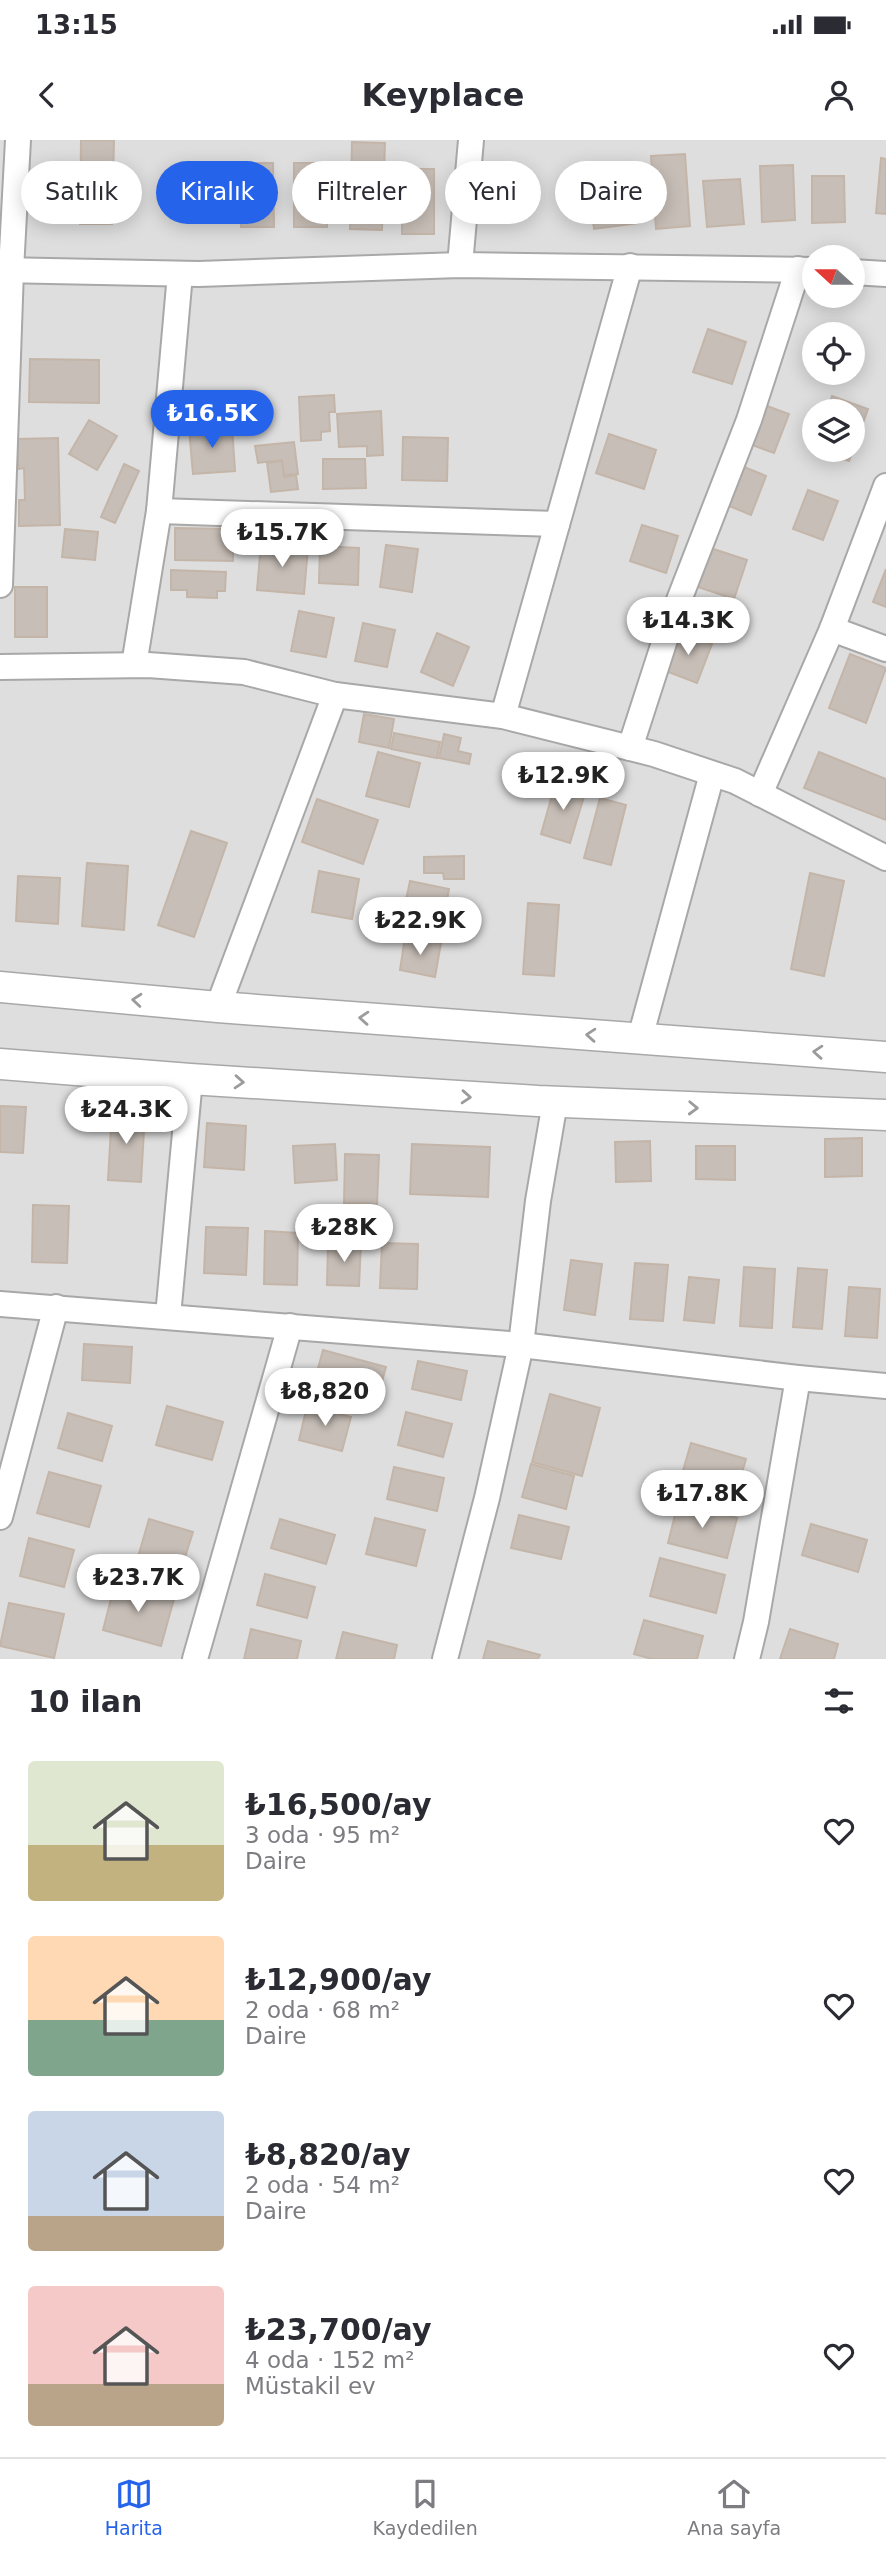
<!DOCTYPE html>
<html lang="tr">
<head>
<meta charset="utf-8">
<style>
	:root { --surface:#fff; --page:#f7f7f7; --text:#2b2b33; --muted:#7c7c81; --line:#e1e1e2; --accent:#2563eb }
	body { margin:0; font-family:"DejaVu Sans",sans-serif; background:var(--page); color:var(--text); height:100vh; display:flex; flex-direction:column; font-size:26px; white-space:nowrap }
	* { box-sizing:border-box; margin:0 }
	p { font-size:23px; color:var(--muted) }
	.icon { flex:none; width:38px; height:38px; fill:none; stroke:currentColor; stroke-width:2; stroke-linecap:round; stroke-linejoin:round }
	.map { position:relative; height:1519px; overflow:hidden }
	.sheet { display:flex; flex-direction:column; background:var(--surface); flex:1 }
	.sheet>* { flex:none }
	.top-card { position:absolute; left:21px; top:21px; width:845px; height:63px; display:flex; gap:14px }
	.needle { width:46px; rotate:291deg }
	.buttons { position:absolute; left:802px; top:105px; display:grid; gap:14px }
	.buttons a { display:grid; place-items:center; width:63px; height:63px; border-radius:50%; background:var(--surface); box-shadow:0 4px 18px #0003; font-size:35px }
	.price { position:absolute; translate:-50% -60px; padding:0 16px; border-radius:24px; background:#fff; color:#222; font-size:23px; line-height:46px; filter:drop-shadow(0 2px 4px #0008) }
	.price::after { content:''; position:absolute; left:50%; top:42px; width:21px; height:16px; margin-left:-10px; background:inherit; clip-path:polygon(0 0,100% 0,50% 100%) }
	.price.current { background:var(--accent); color:#fff }
	ul { padding:0; list-style:none }
	li { display:flex; align-items:center; gap:21px; height:175px; padding:0 28px }
	li span { display:grid; place-items:center; flex:none; width:196px; height:140px; border-radius:7px; color:#555 }
	li>.icon { margin-inline-start:auto }
	span .icon { width:84px; height:84px; fill:#fffc; stroke-width:1 }
	li b { font-size:30px }
	h2 { display:flex; justify-content:space-between; align-items:center; height:84px; padding:0 28px; font-size:30px }
	.tag { padding:0 24px; border-radius:32px; background:var(--surface); box-shadow:0 4px 18px #0003; font-size:24px; line-height:63px }
	.tag.current { background:var(--accent); color:#fff }
	.status { display:flex; justify-content:space-between; align-items:center; height:49px; padding:0 35px; background:var(--surface); direction:ltr }
	.status svg { height:19px; fill:currentColor }
	header { display:flex; justify-content:space-between; align-items:center; height:91px; padding:0 28px; background:var(--surface); font-size:32px; font-weight:800 }
	.tabs { display:flex; justify-content:space-around; align-items:center; height:98px; border-top:2px solid var(--line); background:var(--surface); font-size:19px; color:var(--muted) }
	.tabs a { display:grid; justify-items:center; gap:4px }
	.tabs .current { color:var(--accent) }
	.map>svg:first-child { display:block }
	.residential { fill:#dfdede; fill-rule:evenodd }
	.building { fill:#c7beb7; stroke:#c4b5a9; stroke-width:2 }
	.lines { fill:none; stroke-linecap:round; stroke-linejoin:round }
	.minor-casing { stroke:#a8a8a8; stroke-width:28 }
	.tertiary-casing { stroke:#a8a8a8; stroke-width:33 }
	.minor { stroke:#fff; stroke-width:24 }
	.tertiary { stroke:#fff; stroke-width:30 }
	.oneway { stroke:#9b9b9b }
</style>
</head>
<body>
<div class="status"><b>13:15</b><svg viewBox="0 0 49 12"><path d="M0 12V9h3v3zM5 12V6h3v6zM10 12V3h3v9zM15 12V0h3v12zM26 1h20v11H26zM47 4h2v5h-2z"/></svg></div>
<header><svg class="icon" aria-label="back" viewBox="0 0 24 24"><path d="M15 5l-7 7 7 7"/></svg>Keyplace<svg class="icon" aria-label="person" viewBox="0 0 24 24"><circle cx="12" cy="8" r="4"/><path d="M4 21q1-7 8-7t8 7"/></svg></header>
<div class="map">
<svg width="886" height="1519" viewBox="0 0 886 1519">
	<rect width="100%" height="100%" fill="#f2eee8"/>
	<path class="residential" d="M 0,0 L 886,0 L 886,1519 L 0,1519 ZM 814,117 L 852,117 L 852,156 L 814,156 ZM 814,194 L 852,194 L 852,233 L 814,233 ZM 814,271 L 852,271 L 852,310 L 814,310 Z"/>
	<g class="building">
		<polygon points="81,0 114,0 112,84 80,84"/>
		<polygon points="352,2 385,3 382,90 350,89"/>
		<polygon points="685,14 690,86 656,89 651,16"/>
		<polygon points="881,18 886,19 886,74 876,73"/>
		<polygon points="241,23 273,23 274,87 241,87"/>
		<rect x="294" y="23" width="33" height="64"/>
		<polygon points="793,25 795,80 762,82 760,26"/>
		<polygon points="632,28 640,83 594,89 589,52 597,50 595,34"/>
		<rect x="402" y="29" width="32" height="65"/>
		<polygon points="812,36 844,36 845,82 812,83"/>
		<polygon points="740,39 744,84 707,87 703,41"/>
		<polygon points="708,189 746,202 732,244 693,232"/>
		<polygon points="30,219 99,220 99,263 29,262"/>
		<polygon points="334,255 335,272 329,272 330,291 321,292 321,300 301,301 299,257"/>
		<polygon points="832,256 868,269 849,321 817,310 852,310 852,271 827,271"/>
		<polygon points="759,263 789,274 774,313 744,302"/>
		<polygon points="381,271 383,315 367,316 367,306 339,307 337,274"/>
		<polygon points="89,280 117,296 97,330 69,314"/>
		<polygon points="232,286 235,331 193,334 189,289"/>
		<polygon points="609,294 656,310 644,349 596,333"/>
		<polygon points="403,297 448,298 447,341 402,340"/>
		<polygon points="58,298 60,385 19,386 19,360 25,360 24,328 18,329 17,299"/>
		<polygon points="294,302 298,334 284,335 282,320 258,323 255,306"/>
		<polygon points="323,319 365,319 366,348 323,349"/>
		<polygon points="282,321 284,337 296,335 298,349 271,352 267,323"/>
		<polygon points="124,324 139,331 115,383 101,377"/>
		<polygon points="737,324 766,336 751,375 722,363"/>
		<polygon points="808,350 838,361 823,400 793,389"/>
		<polygon points="642,385 678,396 666,433 630,421"/>
		<polygon points="175,388 233,389 233,421 175,420"/>
		<polygon points="65,389 98,392 95,420 62,417"/>
		<polygon points="261,404 308,408 304,454 257,450"/>
		<polygon points="386,405 418,409 412,452 380,447"/>
		<polygon points="701,405 747,420 734,459 689,444"/>
		<polygon points="320,406 359,408 358,445 319,443"/>
		<polygon points="886,429 886,467 873,462"/>
		<polygon points="171,430 226,432 225,451 217,451 217,458 187,457 187,450 171,450"/>
		<rect x="15" y="447" width="32" height="50"/>
		<polygon points="299,471 334,478 326,517 291,511"/>
		<polygon points="363,483 395,490 387,527 355,521"/>
		<polygon points="678,491 712,504 697,543 663,530"/>
		<polygon points="437,493 469,507 453,546 421,532"/>
		<polygon points="850,514 886,528 866,583 829,568"/>
		<polygon points="364,574 394,579 389,608 359,602"/>
		<polygon points="394,593 440,602 437,618 391,609"/>
		<polygon points="444,594 461,598 458,611 471,614 469,624 439,618"/>
		<polygon points="378,612 420,623 409,667 366,656"/>
		<polygon points="819,612 886,639 886,680 804,648"/>
		<polygon points="556,641 586,650 570,703 541,694"/>
		<polygon points="600,658 626,665 611,725 584,718"/>
		<polygon points="317,659 378,680 363,724 302,702"/>
		<polygon points="191,691 227,703 194,797 158,785"/>
		<polygon points="464,716 464,739 444,739 443,733 424,733 424,717"/>
		<polygon points="87,723 128,726 124,790 82,786"/>
		<polygon points="319,731 359,739 352,779 312,772"/>
		<polygon points="810,733 844,741 824,836 791,829"/>
		<polygon points="18,736 60,738 58,784 16,781"/>
		<polygon points="410,741 449,749 443,782 403,774"/>
		<polygon points="528,763 559,765 554,836 523,834"/>
		<polygon points="405,797 441,803 435,837 400,830"/>
		<polygon points="0,966 26,967 23,1013 0,1012"/>
		<polygon points="112,970 145,973 141,1042 108,1040"/>
		<polygon points="207,983 246,986 244,1030 204,1027"/>
		<polygon points="862,998 862,1036 825,1037 825,999"/>
		<polygon points="650,1001 651,1041 616,1042 615,1002"/>
		<polygon points="335,1004 337,1040 295,1043 293,1006"/>
		<polygon points="412,1004 490,1007 488,1057 410,1054"/>
		<polygon points="696,1006 735,1006 735,1040 696,1039"/>
		<polygon points="345,1014 379,1015 377,1064 344,1063"/>
		<polygon points="33,1065 69,1066 67,1123 32,1122"/>
		<polygon points="206,1087 248,1088 246,1135 204,1133"/>
		<polygon points="265,1091 298,1093 297,1145 264,1144"/>
		<polygon points="328,1102 361,1103 359,1146 327,1145"/>
		<polygon points="382,1103 418,1104 417,1149 380,1148"/>
		<polygon points="571,1120 602,1124 595,1175 564,1170"/>
		<polygon points="635,1123 668,1125 663,1181 630,1179"/>
		<polygon points="744,1127 775,1129 772,1188 740,1186"/>
		<polygon points="798,1128 827,1130 822,1189 793,1187"/>
		<polygon points="689,1137 719,1140 714,1183 684,1180"/>
		<polygon points="849,1147 880,1149 877,1198 845,1196"/>
		<polygon points="84,1204 132,1207 130,1243 82,1240"/>
		<polygon points="323,1210 386,1227 377,1259 314,1243"/>
		<polygon points="418,1221 467,1231 461,1260 412,1249"/>
		<polygon points="550,1254 600,1268 582,1336 532,1322"/>
		<polygon points="167,1266 223,1282 212,1320 156,1305"/>
		<polygon points="307,1266 351,1277 342,1311 299,1300"/>
		<polygon points="406,1272 452,1284 443,1317 398,1305"/>
		<polygon points="68,1273 112,1286 102,1321 58,1308"/>
		<polygon points="691,1303 746,1319 735,1357 680,1341"/>
		<polygon points="531,1324 574,1336 566,1369 522,1357"/>
		<polygon points="394,1327 444,1338 437,1371 387,1359"/>
		<polygon points="49,1332 101,1346 89,1387 37,1373"/>
		<polygon points="678,1363 737,1378 727,1418 668,1403"/>
		<polygon points="519,1375 569,1387 561,1419 511,1408"/>
		<polygon points="375,1378 425,1390 416,1426 366,1414"/>
		<polygon points="149,1379 193,1392 181,1430 138,1417"/>
		<polygon points="280,1379 335,1395 326,1424 271,1408"/>
		<polygon points="811,1384 867,1400 858,1432 802,1415"/>
		<polygon points="29,1398 74,1410 64,1447 20,1436"/>
		<polygon points="660,1418 725,1435 716,1473 650,1456"/>
		<polygon points="265,1434 315,1447 307,1478 257,1465"/>
		<polygon points="115,1443 174,1459 161,1506 103,1490"/>
		<polygon points="9,1463 64,1474 54,1518 0,1506"/>
		<polygon points="644,1480 703,1496 697,1519 652,1519 634,1514"/>
		<polygon points="251,1489 301,1501 297,1519 244,1519"/>
		<polygon points="790,1489 838,1504 834,1519 780,1519"/>
		<polygon points="343,1492 397,1505 394,1519 336,1519"/>
		<polygon points="488,1501 540,1515 538,1519 483,1519"/>
	</g>
	<g class="lines">
		<g class="minor-casing">
			<g id="minor">
				<polyline points="460,125 471,0"/>
				<polyline points="0,130 199,134 460,125 814,130"/>
				<polyline points="852,132 886,134"/>
				<polyline points="159,371 557,384"/>
				<polyline points="0,445 11,130 18,0"/>
				<polyline points="832,489 886,509"/>
				<polyline points="134,525 159,371 180,134"/>
				<polyline points="0,527 148,525 244,532 335,555 503,576 654,614 735,641 886,718"/>
				<polyline points="503,576 630,126"/>
				<polyline points="630,608 672,478 749,280 798,129"/>
				<polyline points="760,654 832,489 886,346"/>
				<polyline points="218,867 335,555"/>
				<polyline points="640,898 712,634"/>
				<polyline points="0,1164 521,1205 798,1238 886,1246"/>
				<polyline points="168,1176 190,939"/>
				<polyline points="0,1377 56,1167"/>
				<polyline points="195,1519 290,1186"/>
				<polyline points="445,1519 487,1358 521,1205 538,1061 555,962"/>
				<polyline points="747,1519 756,1482 798,1238"/>
			</g>
		</g>
		<g class="tertiary-casing">
			<g id="tertiary">
				<polyline points="0,847 218,867 886,917"/>
				<polyline points="0,924 190,939 538,961 886,975"/>
			</g>
		</g>
		<use href="#minor" class="minor"/>
		<use href="#tertiary" class="tertiary"/>
	</g>
	<defs><path id="oneway-chevron" d="M-2-3.5L2.5 0L-2 3.5" fill="none" stroke-width="1.6" stroke-linecap="round" stroke-linejoin="round" transform="scale(1.75)"/></defs>
	<g class="oneway">
		<use href="#oneway-chevron" transform="translate(137 860) rotate(-175)"/>
		<use href="#oneway-chevron" transform="translate(364 878) rotate(-176)"/>
		<use href="#oneway-chevron" transform="translate(591 895) rotate(-176)"/>
		<use href="#oneway-chevron" transform="translate(818 912) rotate(-176)"/>
		<use href="#oneway-chevron" transform="translate(239 942) rotate(4)"/>
		<use href="#oneway-chevron" transform="translate(466 957) rotate(4)"/>
		<use href="#oneway-chevron" transform="translate(693 968) rotate(2)"/>
	</g>
</svg>
<div class="buttons">
<a><svg class="needle" viewBox="-14 -14 28 28"><path d="M0-13l5 13h-10z" fill="#e53935"/><path d="M0 13l5-13h-10z" fill="#7c7c81"/></svg></a>
<a><svg class="icon" aria-label="locate" viewBox="0 0 24 24"><circle cx="12" cy="12" r="6"/><path d="M12 2v4M12 18v4M2 12h4M18 12h4"/></svg></a>
<a><svg class="icon" aria-label="layers" viewBox="0 0 24 24"><path d="M12 4l9 5-9 5-9-5zM3 14l9 5 9-5"/></svg></a>
</div>
<b class="price current" style="left:212px;top:310px">₺16.5K</b>
<b class="price" style="left:282px;top:429px">₺15.7K</b>
<b class="price" style="left:688px;top:517px">₺14.3K</b>
<b class="price" style="left:563px;top:672px">₺12.9K</b>
<b class="price" style="left:420px;top:817px">₺22.9K</b>
<b class="price" style="left:126px;top:1006px">₺24.3K</b>
<b class="price" style="left:344px;top:1124px">₺28K</b>
<b class="price" style="left:325px;top:1288px">₺8,820</b>
<b class="price" style="left:702px;top:1390px">₺17.8K</b>
<b class="price" style="left:138px;top:1474px">₺23.7K</b>
<div class="top-card">
<a class="tag">Satılık</a>
<a class="tag current">Kiralık</a>
<a class="tag">Filtreler</a>
<a class="tag">Yeni</a>
<a class="tag">Daire</a>
</div>
</div>
<section class="sheet">
<h2>10 ilan<svg class="icon" aria-label="filters" viewBox="0 0 24 24"><path d="M4 7h16M4 17h16"/><circle cx="9" cy="7" r="2"/><circle cx="15" cy="17" r="2"/></svg></h2>
<ul>
<li><span style="background:linear-gradient(#dfe7d0 60%,#c2b280 0)"><svg class="icon" aria-label="home" viewBox="0 0 24 24"><path d="M3 11l9-7 9 7M6 9v11h12V9"/></svg></span><div><b>₺16,500/ay</b><p>3 oda · 95 m²</p><p>Daire</p></div><svg class="icon" aria-label="heart" viewBox="0 0 24 24"><path d="M12 20l-8-8c-3-5 5-10 8-4 3-6 11-1 8 4z"/></svg></li>
<li><span style="background:linear-gradient(#ffd9b3 60%,#7fa58c 0)"><svg class="icon" aria-label="home" viewBox="0 0 24 24"><path d="M3 11l9-7 9 7M6 9v11h12V9"/></svg></span><div><b>₺12,900/ay</b><p>2 oda · 68 m²</p><p>Daire</p></div><svg class="icon" aria-label="heart" viewBox="0 0 24 24"><path d="M12 20l-8-8c-3-5 5-10 8-4 3-6 11-1 8 4z"/></svg></li>
<li><span style="background:linear-gradient(#c9d6e8 75%,#b9a48a 0)"><svg class="icon" aria-label="home" viewBox="0 0 24 24"><path d="M3 11l9-7 9 7M6 9v11h12V9"/></svg></span><div><b>₺8,820/ay</b><p>2 oda · 54 m²</p><p>Daire</p></div><svg class="icon" aria-label="heart" viewBox="0 0 24 24"><path d="M12 20l-8-8c-3-5 5-10 8-4 3-6 11-1 8 4z"/></svg></li>
<li><span style="background:linear-gradient(#f6c9c9 70%,#b9a48a 0)"><svg class="icon" aria-label="home" viewBox="0 0 24 24"><path d="M3 11l9-7 9 7M6 9v11h12V9"/></svg></span><div><b>₺23,700/ay</b><p>4 oda · 152 m²</p><p>Müstakil ev</p></div><svg class="icon" aria-label="heart" viewBox="0 0 24 24"><path d="M12 20l-8-8c-3-5 5-10 8-4 3-6 11-1 8 4z"/></svg></li>
</ul>
</section>
<nav class="tabs">
<a class="current"><svg class="icon" aria-label="map" viewBox="0 0 24 24"><path d="M3 6l6-2 6 2 6-2v14l-6 2-6-2-6 2zM9 4v14M15 6v14"/></svg>Harita</a>
<a><svg class="icon" aria-label="saved" viewBox="0 0 24 24"><path d="M7 4h10v16l-5-4-5 4z"/></svg>Kaydedilen</a>
<a><svg class="icon" aria-label="home" viewBox="0 0 24 24"><path d="M3 11l9-7 9 7M6 9v11h12V9"/></svg>Ana sayfa</a>
</nav>
</body>
</html>
